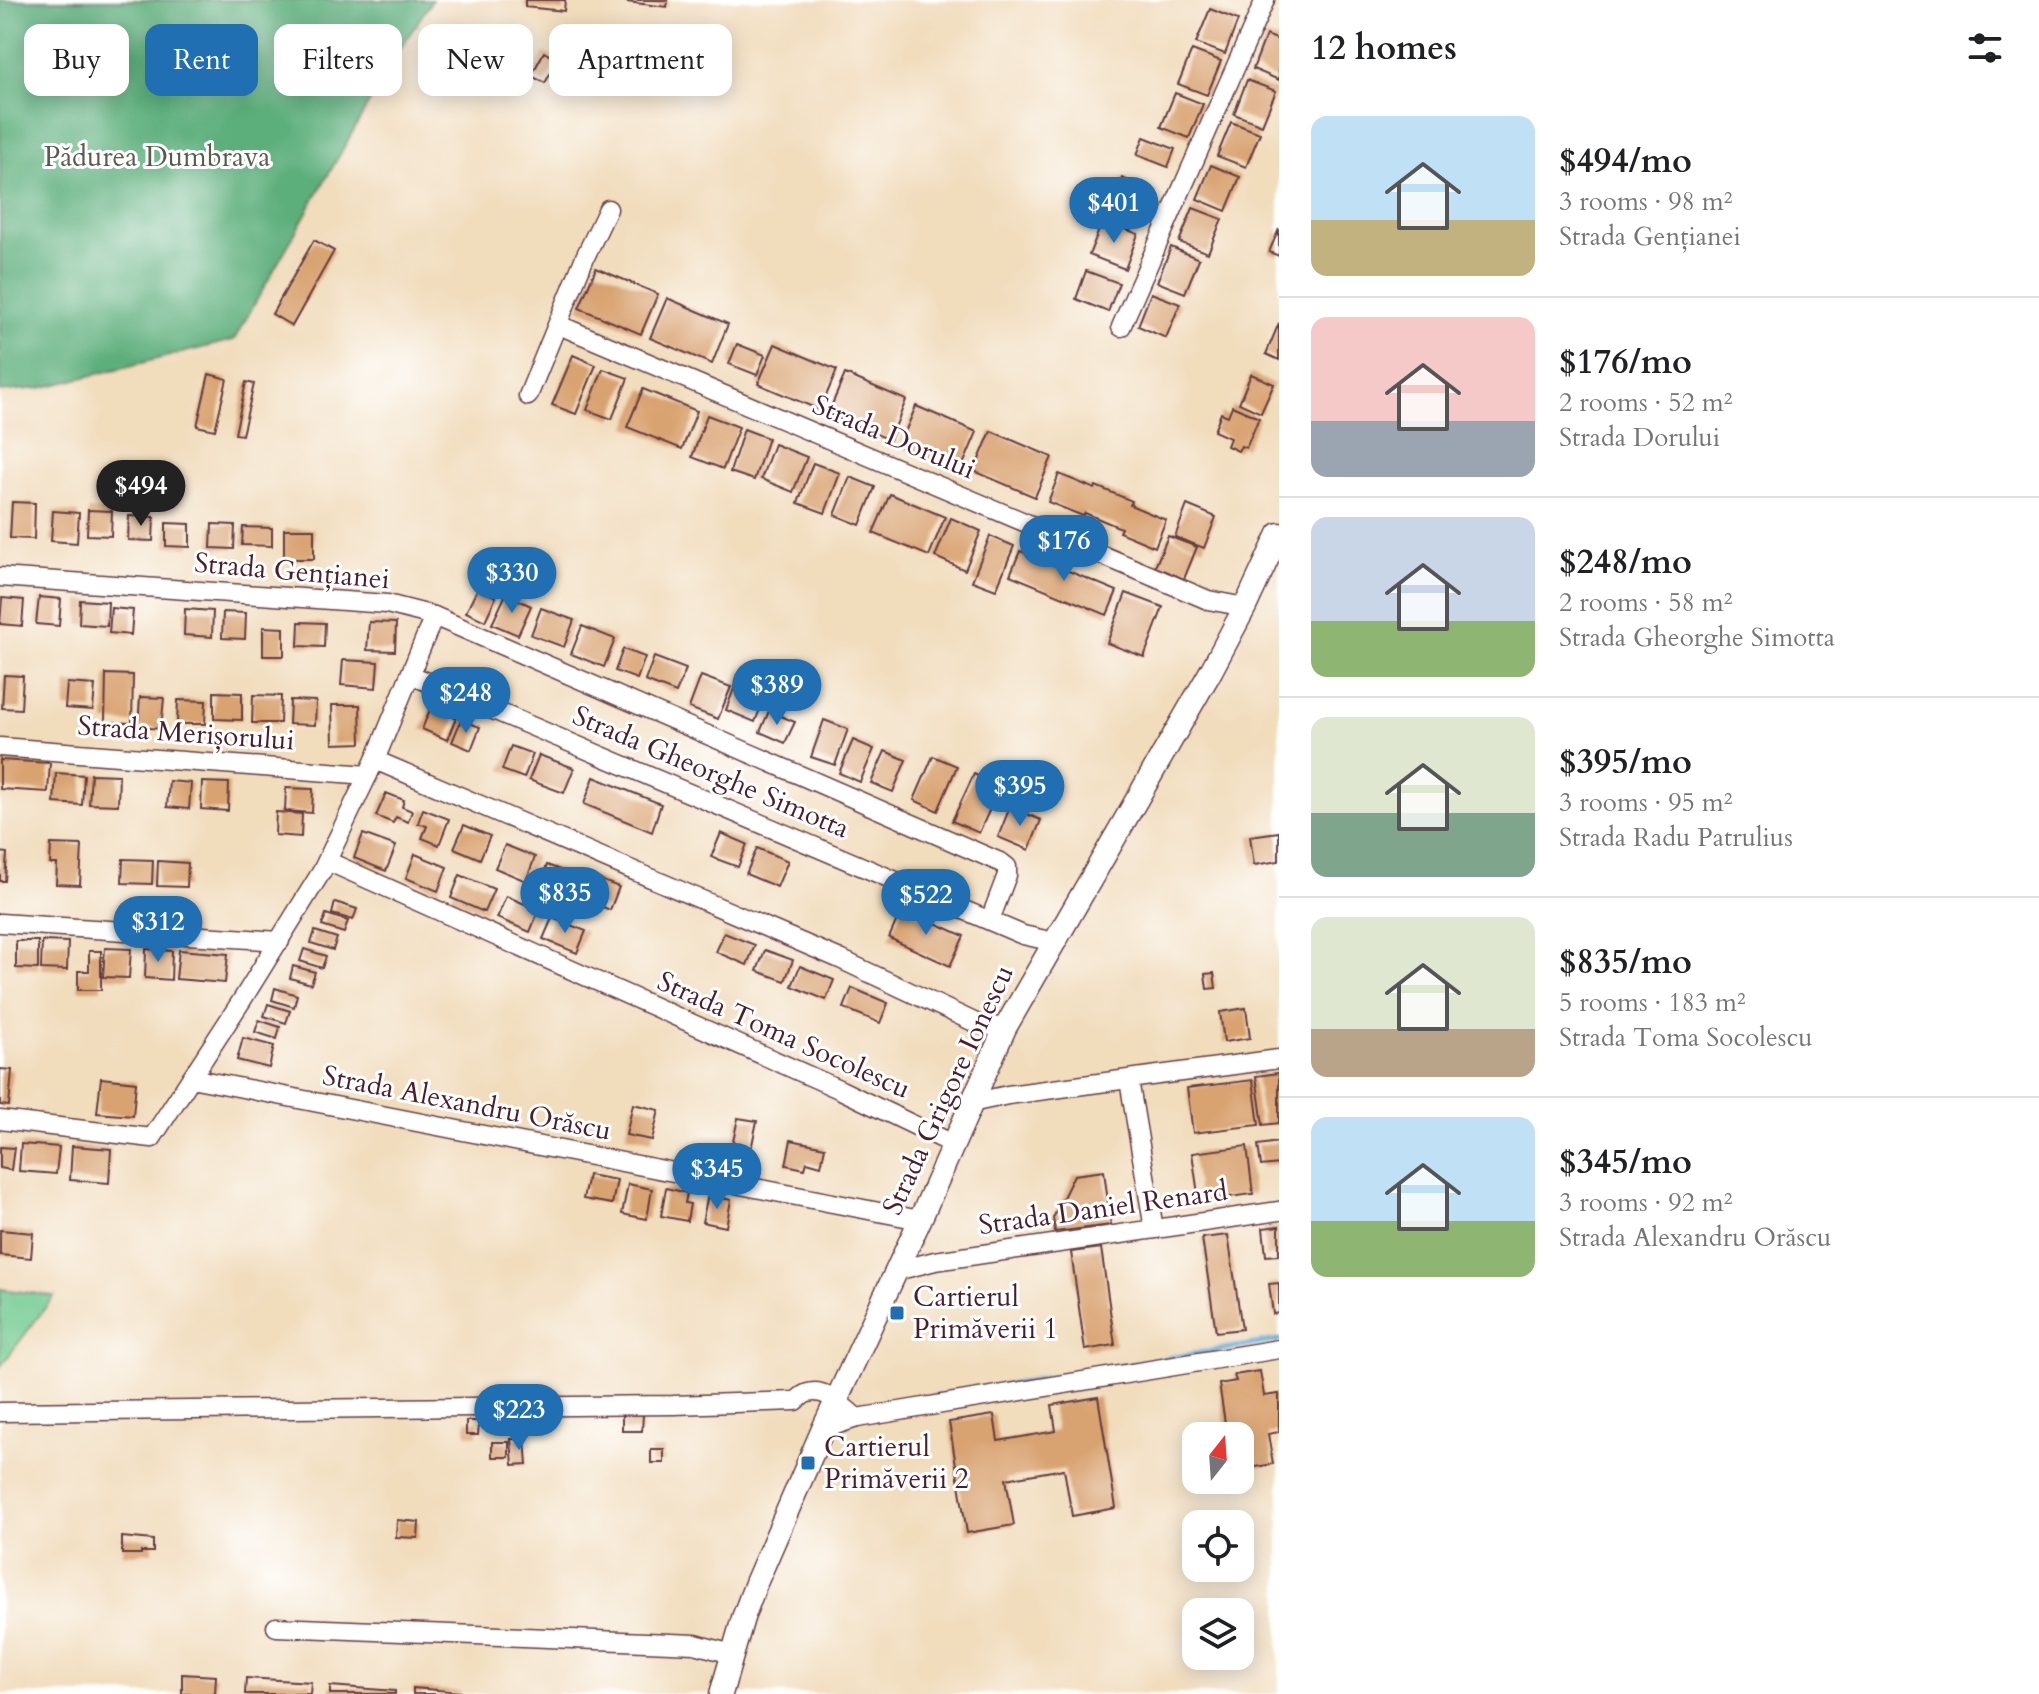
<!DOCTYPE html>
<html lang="en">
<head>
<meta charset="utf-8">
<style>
	:root { --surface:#fff; --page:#f6f6f6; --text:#202124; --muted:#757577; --line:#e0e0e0; --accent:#1f6fb2 }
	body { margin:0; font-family:Cardo,serif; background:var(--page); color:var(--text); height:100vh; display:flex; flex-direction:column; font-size:30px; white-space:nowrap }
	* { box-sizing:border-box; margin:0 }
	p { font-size:26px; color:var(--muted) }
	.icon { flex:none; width:44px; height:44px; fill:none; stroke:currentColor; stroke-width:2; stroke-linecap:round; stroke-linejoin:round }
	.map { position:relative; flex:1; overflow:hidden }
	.sheet { display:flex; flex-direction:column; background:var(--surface); width:760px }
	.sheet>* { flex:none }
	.banner { position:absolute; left:24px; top:24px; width:760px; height:72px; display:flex; gap:16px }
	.needle { width:52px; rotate:17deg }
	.buttons { position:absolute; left:1182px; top:1422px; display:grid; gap:16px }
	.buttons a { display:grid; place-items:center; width:72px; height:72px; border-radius:16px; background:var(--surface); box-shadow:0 4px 20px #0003; font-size:40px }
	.price { position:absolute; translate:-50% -68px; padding:0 18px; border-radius:28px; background:var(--accent); color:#fff; font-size:26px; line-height:52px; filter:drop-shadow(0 2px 4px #0008) }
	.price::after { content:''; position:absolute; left:50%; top:48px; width:24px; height:18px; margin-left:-12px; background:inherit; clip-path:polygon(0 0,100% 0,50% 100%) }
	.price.selected { background:#222; color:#fff }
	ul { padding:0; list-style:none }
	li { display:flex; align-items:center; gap:24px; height:200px; padding:0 32px }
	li+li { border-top:2px solid var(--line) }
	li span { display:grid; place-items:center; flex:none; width:224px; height:160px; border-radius:16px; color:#555 }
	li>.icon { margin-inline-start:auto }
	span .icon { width:96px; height:96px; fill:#fffc; stroke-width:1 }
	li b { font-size:34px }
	h2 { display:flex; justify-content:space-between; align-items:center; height:96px; padding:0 32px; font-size:34px }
	.tag { padding:0 28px; border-radius:16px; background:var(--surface); box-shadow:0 4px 20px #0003; font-size:28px; line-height:72px }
	.tag.selected { background:var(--accent); color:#fff }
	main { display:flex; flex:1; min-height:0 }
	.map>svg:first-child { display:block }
	.green { fill:#71ca90; stroke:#5e745e; stroke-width:2 }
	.forest { fill:#5cae7a; stroke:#536652; stroke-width:2 }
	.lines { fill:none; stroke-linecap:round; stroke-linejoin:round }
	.stream { stroke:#62aedb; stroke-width:5 }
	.building { fill:#d9a371 }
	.minor-casing { stroke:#633b41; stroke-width:21 }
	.major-casing { stroke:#633b41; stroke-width:25 }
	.minor { stroke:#fff; stroke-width:18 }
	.major { stroke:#fff; stroke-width:22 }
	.poi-dot { fill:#1f6fb2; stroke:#fff; stroke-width:3 }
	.labels { text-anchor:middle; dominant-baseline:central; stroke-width:6; stroke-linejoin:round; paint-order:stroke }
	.park-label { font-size:28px; fill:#585b4e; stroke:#fff }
	.street-label { font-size:28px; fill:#4a1f2b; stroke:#fff }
	.poi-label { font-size:28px; fill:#4a1f2b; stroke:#fff; text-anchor:start }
</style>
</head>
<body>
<main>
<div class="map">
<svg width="1279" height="1694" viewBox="0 0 1279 1694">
	<rect width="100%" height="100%" fill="#fff"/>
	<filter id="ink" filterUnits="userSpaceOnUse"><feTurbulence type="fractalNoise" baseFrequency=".0125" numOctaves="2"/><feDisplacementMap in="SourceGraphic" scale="16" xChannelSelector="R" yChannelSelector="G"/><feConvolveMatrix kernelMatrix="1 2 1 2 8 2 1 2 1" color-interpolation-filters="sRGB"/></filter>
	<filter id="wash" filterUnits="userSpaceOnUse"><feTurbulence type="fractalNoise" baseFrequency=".006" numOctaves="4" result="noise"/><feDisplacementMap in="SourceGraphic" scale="32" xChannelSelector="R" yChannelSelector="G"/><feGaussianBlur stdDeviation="1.8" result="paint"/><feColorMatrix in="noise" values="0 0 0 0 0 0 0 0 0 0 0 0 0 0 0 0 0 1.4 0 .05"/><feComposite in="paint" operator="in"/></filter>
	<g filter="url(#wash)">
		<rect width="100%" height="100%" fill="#f1dcbc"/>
		<polygon class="green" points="0,1289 54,1296 0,1367"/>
		<polygon class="forest" points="0,0 432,0 397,54 234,340 41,388 0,392"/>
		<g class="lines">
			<polyline class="stream" points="895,1403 1279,1340"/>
		</g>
		<g id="blocks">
			<g class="building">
				<polygon points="525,0 565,0 564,11 525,7"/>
				<polygon points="627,0 668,0 667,7 627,2"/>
				<polygon points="1210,9 1238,20 1225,54 1196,43"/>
				<polygon points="1266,35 1279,40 1279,80 1253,69"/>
				<polygon points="1192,50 1221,61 1207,95 1178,84"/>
				<polygon points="544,52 558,60 545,83 531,76"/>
				<polygon points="1247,80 1276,91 1262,125 1234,114"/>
				<polygon points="1175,93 1203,104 1189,138 1161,127"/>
				<polygon points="1231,122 1260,133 1246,167 1217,156"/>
				<polygon points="1144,137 1175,149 1168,167 1137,155"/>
				<polygon points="1211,165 1240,177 1226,211 1197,199"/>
				<polygon points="1122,178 1156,192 1149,210 1115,196"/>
				<polygon points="1193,208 1222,219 1208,253 1179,242"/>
				<polygon points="1103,220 1138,234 1125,269 1089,255"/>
				<polygon points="1279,229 1279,256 1269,252"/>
				<polygon points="314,240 334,251 292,326 272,314"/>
				<polygon points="1171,247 1199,259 1185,293 1157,282"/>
				<polygon points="596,268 658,294 641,334 579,308"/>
				<polygon points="1086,271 1119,283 1108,312 1076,299"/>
				<polygon points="1151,293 1180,304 1166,338 1138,326"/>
				<polygon points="667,298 728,324 712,364 650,338"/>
				<polygon points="1279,323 1279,360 1266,354"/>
				<polygon points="737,344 765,355 757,375 729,364"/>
				<polygon points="775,344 837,370 820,410 758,384"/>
				<polygon points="573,355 596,365 576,414 552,405"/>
				<polygon points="603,369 628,378 612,419 587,410"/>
				<polygon points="209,374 227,379 215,430 197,426"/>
				<polygon points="845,374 906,400 890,440 828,414"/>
				<polygon points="1251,374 1274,384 1261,413 1239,403"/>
				<polygon points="246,382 254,384 242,435 235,434"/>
				<polygon points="643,389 697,411 682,449 627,427"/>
				<polygon points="916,406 977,432 960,472 899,446"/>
				<polygon points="1232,406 1259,418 1246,448 1241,446 1238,451 1227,446 1230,438 1214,431 1221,413 1228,416"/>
				<polygon points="707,415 739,427 723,469 692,457"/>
				<polygon points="744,429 768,438 754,480 730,472"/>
				<polygon points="991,431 1052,457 1035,497 974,471"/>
				<polygon points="774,444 807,457 793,492 761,479"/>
				<polygon points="813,463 840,473 825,513 798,503"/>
				<polygon points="1059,474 1095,489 1096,486 1132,501 1130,505 1166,520 1155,547 1119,532 1121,528 1085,513 1083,516 1048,502"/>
				<polygon points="850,477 875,487 860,525 835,515"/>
				<polygon points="890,494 945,517 929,556 873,533"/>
				<polygon points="12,502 35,503 34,539 10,538"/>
				<polygon points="1187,505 1216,517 1204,548 1175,537"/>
				<polygon points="88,510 112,511 111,536 87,535"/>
				<polygon points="53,511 79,513 77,543 51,541"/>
				<polygon points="129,516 154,517 153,541 128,540"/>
				<polygon points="951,518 981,531 965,570 935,557"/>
				<polygon points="166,523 190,524 190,547 166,546"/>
				<polygon points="212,524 235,525 234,549 211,548"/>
				<polygon points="243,527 272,528 272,546 242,545"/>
				<rect x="284" y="529" width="30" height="30"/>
				<polygon points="990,536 1014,546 996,590 972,581"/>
				<polygon points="1168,536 1197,547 1184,579 1155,567"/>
				<polygon points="1020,551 1117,591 1107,615 1010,575"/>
				<polygon points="478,588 496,597 485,621 466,612"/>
				<polygon points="1126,593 1163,607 1144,657 1107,643"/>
				<polygon points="506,594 531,606 518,635 492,624"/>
				<polygon points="39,597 61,599 59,626 36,624"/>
				<polygon points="2,598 24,600 22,626 0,624"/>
				<polygon points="80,600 108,602 107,626 79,624"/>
				<polygon points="111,608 133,610 131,635 109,633"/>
				<polygon points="541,608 574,620 564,647 531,635"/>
				<polygon points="185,609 213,611 212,637 184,635"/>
				<polygon points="223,612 246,613 245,639 222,638"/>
				<polygon points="299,622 325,623 324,647 298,646"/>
				<polygon points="369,622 396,623 395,651 367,650"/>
				<polygon points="582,626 615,639 604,667 571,654"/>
				<polygon points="263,627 284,628 284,656 263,656"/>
				<polygon points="623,649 645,657 637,679 615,671"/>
				<polygon points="654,657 686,669 676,693 645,681"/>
				<polygon points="343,660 378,662 376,688 341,685"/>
				<polygon points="741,670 761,678 758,687 767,691 755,722 726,710"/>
				<polygon points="106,674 133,675 132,723 105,722"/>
				<polygon points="4,675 23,676 21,709 2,708"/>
				<polygon points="701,676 731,687 718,719 689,708"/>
				<polygon points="67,683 95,685 93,710 65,708"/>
				<polygon points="214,692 242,693 242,720 214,719"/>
				<polygon points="253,695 281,696 280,723 252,723"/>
				<polygon points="140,697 164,698 161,729 138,727"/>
				<polygon points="178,700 206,701 205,724 177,724"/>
				<polygon points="290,700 316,701 315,725 289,724"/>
				<polygon points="332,705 360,705 361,743 333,744"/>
				<polygon points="431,707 456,718 447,740 422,729"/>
				<polygon points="769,711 795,722 785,743 760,732"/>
				<polygon points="461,720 480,727 471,750 452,742"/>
				<polygon points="824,720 848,729 835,765 811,757"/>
				<polygon points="853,740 874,749 860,782 839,773"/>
				<polygon points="511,746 533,754 524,778 502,770"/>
				<polygon points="885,751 906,760 893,792 871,783"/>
				<polygon points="539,755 574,768 564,793 529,780"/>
				<polygon points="933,756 957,766 938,811 914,800"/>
				<polygon points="0,760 50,763 48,792 0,789"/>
				<polygon points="56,773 84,775 82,805 54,803"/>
				<polygon points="91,774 119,775 118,805 89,804"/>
				<polygon points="974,774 1000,787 979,833 952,821"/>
				<polygon points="594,777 661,804 652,832 584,804"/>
				<polygon points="169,781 191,783 189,809 167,807"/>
				<polygon points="202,782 229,783 228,811 201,809"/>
				<polygon points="286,788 313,789 312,813 285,811"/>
				<polygon points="386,793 404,800 402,807 412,811 408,822 396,817 393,823 376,816"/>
				<polygon points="1010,807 1041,820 1029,850 998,837"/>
				<polygon points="423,809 449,819 439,845 422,838 427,826 418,823"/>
				<polygon points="276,812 302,814 301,837 275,835"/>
				<polygon points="464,825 490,836 480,859 454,848"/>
				<polygon points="1279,832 1279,861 1254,865 1250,836"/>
				<polygon points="721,833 747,844 738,867 711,857"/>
				<polygon points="363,834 396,846 386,871 354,858"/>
				<polygon points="51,844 82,845 80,885 56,884 57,864 50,864"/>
				<polygon points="505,845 535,857 526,881 495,868"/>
				<polygon points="757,848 788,861 777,887 746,874"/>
				<polygon points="0,852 7,853 5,881 0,881"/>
				<polygon points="415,854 447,867 438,891 406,878"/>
				<polygon points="123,859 153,860 152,884 122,883"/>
				<polygon points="158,861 188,863 187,887 157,886"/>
				<polygon points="547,865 576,876 568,896 539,885"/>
				<polygon points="460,875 494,889 484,912 451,898"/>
				<polygon points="592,877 619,887 610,910 583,899"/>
				<polygon points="506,896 539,910 530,932 497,918"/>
				<polygon points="335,902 357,909 353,920 332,914"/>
				<polygon points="902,908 964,936 950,966 889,938"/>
				<polygon points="326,914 348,921 344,933 322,926"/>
				<polygon points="552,918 586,931 577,953 543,939"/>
				<polygon points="315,931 337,938 333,950 311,943"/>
				<polygon points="724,933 755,945 747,965 716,952"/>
				<polygon points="16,941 38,941 38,969 16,968"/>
				<polygon points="42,941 68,942 67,970 41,969"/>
				<polygon points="105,948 131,949 129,978 103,977"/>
				<polygon points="146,949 172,951 171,980 145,978"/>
				<polygon points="304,949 326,956 322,968 300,961"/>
				<polygon points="179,950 228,954 225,983 176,979"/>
				<polygon points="765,950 793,960 785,981 757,971"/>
				<polygon points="89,951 101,951 101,990 78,990 78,971 89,971"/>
				<polygon points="293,966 315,972 311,984 290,978"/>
				<polygon points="800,966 834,980 826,1000 792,986"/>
				<polygon points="1214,973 1216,988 1207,989 1205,974"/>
				<polygon points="275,988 297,995 294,1007 272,1000"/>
				<polygon points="852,988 888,1003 880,1023 844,1008"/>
				<polygon points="268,1004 290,1011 286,1023 264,1016"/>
				<polygon points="1246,1008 1250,1038 1224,1042 1220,1012"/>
				<polygon points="259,1020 280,1027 277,1039 255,1032"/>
				<polygon points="243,1038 274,1046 269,1068 237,1060"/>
				<polygon points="0,1069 12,1070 9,1106 0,1105"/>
				<polygon points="1279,1073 1279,1123 1263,1125 1256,1076"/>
				<polygon points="101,1078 136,1082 133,1116 97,1113"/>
				<polygon points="1253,1080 1259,1125 1193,1133 1187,1088"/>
				<polygon points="633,1104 659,1110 652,1140 626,1135"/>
				<polygon points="738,1118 757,1121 748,1164 729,1161"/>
				<polygon points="791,1140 825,1147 821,1166 807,1162 805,1169 786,1165"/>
				<polygon points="1279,1142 1279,1164 1261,1166 1258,1145"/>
				<polygon points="21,1144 59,1147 56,1174 19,1171"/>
				<polygon points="72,1146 111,1149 109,1183 70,1180"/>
				<polygon points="1247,1146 1253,1194 1199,1201 1192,1153"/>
				<polygon points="0,1147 14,1148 11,1170 0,1168"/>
				<polygon points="1104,1171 1111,1225 1055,1232 1053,1218 1074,1175"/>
				<polygon points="588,1175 617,1180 612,1204 583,1199"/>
				<polygon points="628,1184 652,1189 647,1219 622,1214"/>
				<polygon points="666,1188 687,1193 685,1203 690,1204 687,1221 661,1216"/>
				<polygon points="708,1195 731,1200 726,1227 702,1222"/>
				<polygon points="1279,1226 1279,1255 1266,1256 1263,1228"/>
				<polygon points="0,1230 33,1233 31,1258 0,1255"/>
				<polygon points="1228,1235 1242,1329 1216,1332 1202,1238"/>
				<polygon points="1101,1248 1115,1345 1085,1350 1071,1252"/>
				<polygon points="1279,1283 1279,1313 1273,1314 1269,1284"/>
				<polygon points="1260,1371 1264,1396 1279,1394 1279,1432 1268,1434 1273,1464 1250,1468 1248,1459 1240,1461 1240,1436 1227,1436 1219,1384 1236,1381 1234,1375"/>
				<polygon points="1098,1397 1116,1508 1072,1516 1064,1469 1006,1479 1014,1525 967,1533 949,1422 994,1415 998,1441 1056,1431 1052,1405"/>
				<polygon points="622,1414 643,1415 642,1431 622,1431"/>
				<polygon points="466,1421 479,1421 478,1435 466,1435"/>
				<polygon points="511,1439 525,1439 527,1464 513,1465"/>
				<rect x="492" y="1442" width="17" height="15"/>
				<rect x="651" y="1449" width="13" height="14"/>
				<polygon points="397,1520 419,1522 418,1538 396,1537"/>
				<polygon points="122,1537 153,1540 153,1552 141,1552 141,1554 122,1554"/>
				<polygon points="182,1674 216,1676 215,1694 182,1694"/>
				<polygon points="246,1678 311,1682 310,1694 245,1694"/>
				<polygon points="330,1686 395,1691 395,1694 330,1694"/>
				<polygon points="413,1688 461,1692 461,1694 413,1694"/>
			</g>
		</g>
	</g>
	<g filter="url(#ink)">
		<use href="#blocks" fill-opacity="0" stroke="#633b41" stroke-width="2"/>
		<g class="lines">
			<g class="minor-casing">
				<g id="minor">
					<polyline points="559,325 1208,600 1245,607"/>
					<polyline points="1121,327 1265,0"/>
					<polyline points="528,396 585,257 608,209"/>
					<polyline points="0,577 387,604 434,616 1002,863 1007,867 1007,875 990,920"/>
					<polyline points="411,675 1023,935 1054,942"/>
					<polyline points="0,747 368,775"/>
					<polyline points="375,760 840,959 978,1024 1005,1028"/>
					<polyline points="327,861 841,1090 953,1144"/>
					<polyline points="0,923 280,941"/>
					<polyline points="191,1078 920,1220"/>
					<polyline points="1129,1080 1154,1229"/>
					<polyline points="971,1103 1008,1095 1279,1059"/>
					<polyline points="0,1120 152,1138 242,1000 322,871 375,760 434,616"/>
					<polyline points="896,1271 935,1261 1279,1211"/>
					<path d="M 0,1412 L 673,1405 L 796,1401 C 800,1398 803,1394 808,1393 C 826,1387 844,1408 857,1418"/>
					<polyline points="823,1429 857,1418 1279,1349"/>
					<polyline points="276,1627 695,1644 732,1654"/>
				</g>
			</g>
			<g class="major-casing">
				<polyline id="major" points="721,1694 743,1618 756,1583 823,1429 920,1220 1005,1028 1211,671 1245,607 1279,534"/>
			</g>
			<use href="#minor" class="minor"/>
			<use href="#major" class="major"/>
		</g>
	</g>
	<g class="poi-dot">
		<rect x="889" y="1305" width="16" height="16" rx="4"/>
		<rect x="800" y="1455" width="16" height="16" rx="4"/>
	</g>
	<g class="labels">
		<g class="park-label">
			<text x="157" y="157">Pădurea Dumbrava</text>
		</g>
		<g class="street-label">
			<text transform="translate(894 437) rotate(23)">Strada Dorului</text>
			<text transform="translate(292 571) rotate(5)">Strada Gențianei</text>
			<text transform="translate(186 733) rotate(4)">Strada Merișorului</text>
			<text transform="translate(711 772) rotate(23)">Strada Gheorghe Simotta</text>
			<text transform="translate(784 1035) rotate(24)">Strada Toma Socolescu</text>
			<text transform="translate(948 1090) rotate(-65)">Strada Grigore Ionescu</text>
			<text transform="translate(467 1103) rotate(11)">Strada Alexandru Orăscu</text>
			<text transform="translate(1103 1208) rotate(-8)">Strada Daniel Renard</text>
		</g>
		<g class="poi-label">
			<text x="913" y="1297">Cartierul<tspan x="913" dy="32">Primăverii 1</tspan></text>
			<text x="824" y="1447">Cartierul<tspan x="824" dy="32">Primăverii 2</tspan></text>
		</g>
	</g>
</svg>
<div class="buttons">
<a><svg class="needle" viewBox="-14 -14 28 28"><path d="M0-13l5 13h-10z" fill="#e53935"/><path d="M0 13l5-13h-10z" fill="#757577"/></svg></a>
<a><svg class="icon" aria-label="locate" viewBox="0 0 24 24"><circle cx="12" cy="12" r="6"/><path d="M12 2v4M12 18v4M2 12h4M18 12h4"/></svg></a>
<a><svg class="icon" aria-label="layers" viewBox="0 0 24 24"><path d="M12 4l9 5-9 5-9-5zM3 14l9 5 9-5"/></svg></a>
</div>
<b class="price" style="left:1114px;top:245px">$401</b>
<b class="price selected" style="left:141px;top:528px">$494</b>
<b class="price" style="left:1064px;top:583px">$176</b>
<b class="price" style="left:512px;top:615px">$330</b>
<b class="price" style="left:777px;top:727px">$389</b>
<b class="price" style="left:466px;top:735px">$248</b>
<b class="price" style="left:1020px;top:828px">$395</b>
<b class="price" style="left:565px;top:935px">$835</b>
<b class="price" style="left:926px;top:937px">$522</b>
<b class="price" style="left:158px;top:964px">$312</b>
<b class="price" style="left:717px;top:1211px">$345</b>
<b class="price" style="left:519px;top:1452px">$223</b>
<div class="banner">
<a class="tag">Buy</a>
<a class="tag selected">Rent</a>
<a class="tag">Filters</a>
<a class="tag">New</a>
<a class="tag">Apartment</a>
</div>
</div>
<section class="sheet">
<h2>12 homes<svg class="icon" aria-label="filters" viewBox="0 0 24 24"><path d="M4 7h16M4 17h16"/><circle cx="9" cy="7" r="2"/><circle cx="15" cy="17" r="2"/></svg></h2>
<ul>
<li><span style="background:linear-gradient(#bfe0f5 65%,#c2b280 0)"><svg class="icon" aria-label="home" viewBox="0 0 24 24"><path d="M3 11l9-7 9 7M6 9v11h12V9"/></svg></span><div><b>$494/mo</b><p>3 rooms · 98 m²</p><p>Strada Gențianei</p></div></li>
<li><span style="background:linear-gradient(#f6c9c9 65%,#9aa5b1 0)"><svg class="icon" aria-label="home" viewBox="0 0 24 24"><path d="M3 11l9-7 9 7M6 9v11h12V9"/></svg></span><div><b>$176/mo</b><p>2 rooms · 52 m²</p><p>Strada Dorului</p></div></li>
<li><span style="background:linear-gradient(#c9d6e8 65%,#8fb573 0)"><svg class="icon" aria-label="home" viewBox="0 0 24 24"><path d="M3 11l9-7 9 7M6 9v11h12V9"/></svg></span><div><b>$248/mo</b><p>2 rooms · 58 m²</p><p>Strada Gheorghe Simotta</p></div></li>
<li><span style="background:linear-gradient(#dfe7d0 60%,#7fa58c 0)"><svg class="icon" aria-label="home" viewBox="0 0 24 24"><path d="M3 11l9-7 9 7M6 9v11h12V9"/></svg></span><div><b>$395/mo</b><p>3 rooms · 95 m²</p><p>Strada Radu Patrulius</p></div></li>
<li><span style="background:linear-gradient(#dfe7d0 70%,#b9a48a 0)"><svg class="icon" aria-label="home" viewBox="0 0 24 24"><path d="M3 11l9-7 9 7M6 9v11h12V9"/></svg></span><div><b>$835/mo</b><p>5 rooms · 183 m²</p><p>Strada Toma Socolescu</p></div></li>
<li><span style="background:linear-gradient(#bfe0f5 65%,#8fb573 0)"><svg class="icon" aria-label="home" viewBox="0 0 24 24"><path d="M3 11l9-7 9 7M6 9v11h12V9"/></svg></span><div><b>$345/mo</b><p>3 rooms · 92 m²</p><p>Strada Alexandru Orăscu</p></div></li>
</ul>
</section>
</main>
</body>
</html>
